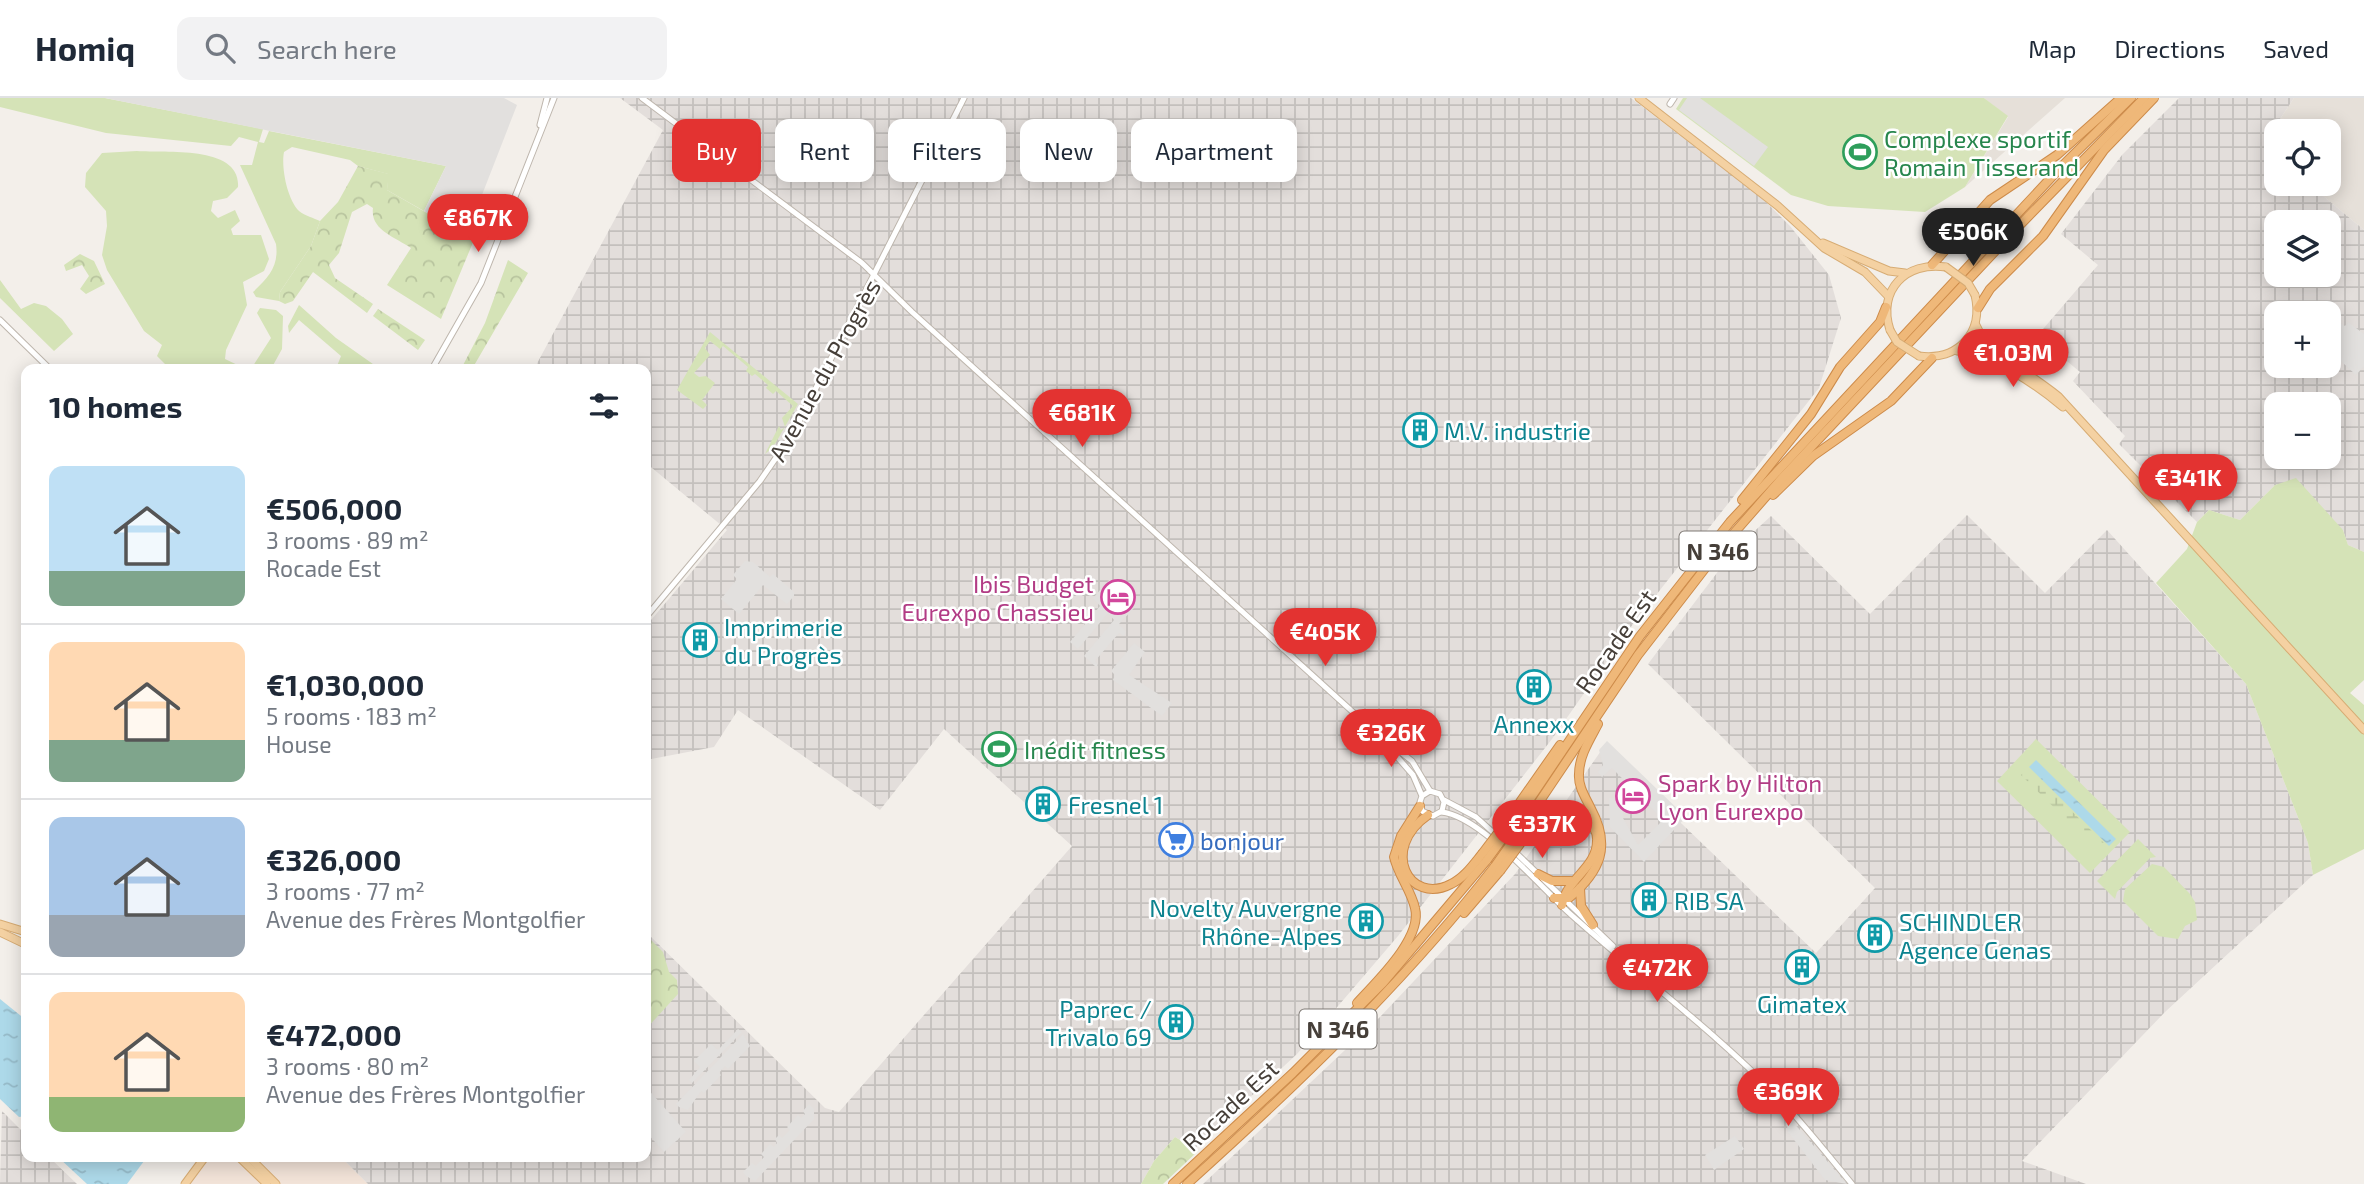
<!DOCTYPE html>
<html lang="en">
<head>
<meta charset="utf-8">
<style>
	:root { --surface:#fff; --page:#f2f2f3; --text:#1f2937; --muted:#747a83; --line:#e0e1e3; --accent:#e33331 }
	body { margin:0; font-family:"Exo 2",sans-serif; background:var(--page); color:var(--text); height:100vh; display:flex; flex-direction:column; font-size:26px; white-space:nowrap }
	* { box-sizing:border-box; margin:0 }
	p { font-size:23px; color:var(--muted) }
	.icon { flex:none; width:38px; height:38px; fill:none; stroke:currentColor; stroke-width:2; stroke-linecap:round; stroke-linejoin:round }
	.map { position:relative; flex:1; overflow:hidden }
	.sheet { position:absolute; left:21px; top:266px; width:630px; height:798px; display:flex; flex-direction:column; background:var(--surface); border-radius:14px; box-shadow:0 4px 18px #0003 }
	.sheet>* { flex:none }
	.hud { position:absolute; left:672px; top:21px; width:665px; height:63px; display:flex; gap:14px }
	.tools { position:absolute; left:2264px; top:21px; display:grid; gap:14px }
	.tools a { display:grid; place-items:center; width:77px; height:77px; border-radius:14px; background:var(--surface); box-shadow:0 4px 18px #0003; font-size:35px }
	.price { position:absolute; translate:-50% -60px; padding:0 16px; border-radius:24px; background:var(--accent); color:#fff; font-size:23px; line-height:46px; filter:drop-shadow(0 2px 4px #0008) }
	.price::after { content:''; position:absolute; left:50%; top:42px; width:21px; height:16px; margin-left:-10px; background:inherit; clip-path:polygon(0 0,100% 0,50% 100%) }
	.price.selected { background:#222; color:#fff }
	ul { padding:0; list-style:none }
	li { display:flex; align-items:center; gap:21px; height:175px; padding:0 28px }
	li+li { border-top:2px solid var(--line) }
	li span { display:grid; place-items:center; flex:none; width:196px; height:140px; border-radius:14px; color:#555 }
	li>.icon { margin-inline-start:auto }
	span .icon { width:84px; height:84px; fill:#fffc; stroke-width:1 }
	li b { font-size:30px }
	h2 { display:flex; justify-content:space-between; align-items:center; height:84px; padding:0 28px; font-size:30px }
	.chip { padding:0 24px; border-radius:14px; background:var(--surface); box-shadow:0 4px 18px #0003; font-size:24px; line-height:63px }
	.chip.selected { background:var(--accent); color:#fff }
	header { display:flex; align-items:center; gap:42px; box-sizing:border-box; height:98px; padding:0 35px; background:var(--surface); border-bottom:2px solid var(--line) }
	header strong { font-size:33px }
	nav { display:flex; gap:38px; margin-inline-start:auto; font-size:24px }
	.search { width:490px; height:63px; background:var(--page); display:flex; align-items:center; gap:18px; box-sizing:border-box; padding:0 24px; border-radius:14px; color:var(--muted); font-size:26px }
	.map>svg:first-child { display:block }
	.residential { fill:#e6e0d9 }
	.commercial { fill:#f2e3d8 }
	.industrial { fill:url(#industrial-grid); fill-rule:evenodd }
	.green { fill:#d5e3b7 }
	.forest { fill:url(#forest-crowns) }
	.wetland { fill:url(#wetland-marsh) }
	.parking { fill:#e2e0de }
	.water { fill:url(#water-ripples) }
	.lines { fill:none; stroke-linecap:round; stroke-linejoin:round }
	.minor-casing { stroke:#beb6ad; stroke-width:7 }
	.major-casing { stroke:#d7ac74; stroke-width:9 }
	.highway-casing { stroke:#cd8b4a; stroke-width:10 }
	.minor { stroke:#fff; stroke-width:5 }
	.major { stroke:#f4d1a2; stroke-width:7 }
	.highway { stroke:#efb879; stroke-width:8 }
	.major-bridge-casing { stroke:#d7ac74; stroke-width:9; stroke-linecap:butt }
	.highway-bridge-casing { stroke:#cd8b4a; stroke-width:10; stroke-linecap:butt }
	.major-bridge { stroke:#f4d1a2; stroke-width:7 }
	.highway-bridge { stroke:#efb879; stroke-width:8 }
	.labels { text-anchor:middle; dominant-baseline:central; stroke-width:5; stroke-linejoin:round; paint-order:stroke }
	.shield { fill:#fff; stroke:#7e7974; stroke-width:2 }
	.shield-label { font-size:23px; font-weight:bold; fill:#463f39 }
	.leisure-label { font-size:24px; fill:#27864d; stroke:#fff; text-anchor:start }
	.street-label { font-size:24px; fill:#463f39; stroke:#fff }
	.culture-label { font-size:24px; fill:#0d838f; stroke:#fff; text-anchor:start }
	.hotel-label { font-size:24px; fill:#b23c85; stroke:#fff; text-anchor:end }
	.shop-label { font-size:24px; fill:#366cbe; stroke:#fff; text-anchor:start }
</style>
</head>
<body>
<header>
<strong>Homiq</strong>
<div class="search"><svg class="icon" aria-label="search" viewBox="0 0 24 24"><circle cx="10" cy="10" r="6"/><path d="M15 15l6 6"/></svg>Search here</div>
<nav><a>Map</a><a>Directions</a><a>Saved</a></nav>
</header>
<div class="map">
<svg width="2364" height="1086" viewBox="0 0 2364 1086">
	<defs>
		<pattern id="industrial-grid" width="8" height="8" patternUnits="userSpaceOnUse" patternTransform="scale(1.75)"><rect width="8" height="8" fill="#e3dedb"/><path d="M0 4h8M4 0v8" fill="none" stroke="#c4c0bd"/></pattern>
		<pattern id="forest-crowns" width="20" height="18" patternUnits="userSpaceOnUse" patternTransform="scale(1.75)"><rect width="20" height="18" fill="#d5e3b7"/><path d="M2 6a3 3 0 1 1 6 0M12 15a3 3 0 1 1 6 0" fill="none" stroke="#b8c49e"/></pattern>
		<pattern id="wetland-marsh" width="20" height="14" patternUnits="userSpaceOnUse" patternTransform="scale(1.75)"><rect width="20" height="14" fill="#d5e3b7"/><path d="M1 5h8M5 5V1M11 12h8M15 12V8" fill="none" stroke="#b8c49e"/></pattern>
		<pattern id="water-ripples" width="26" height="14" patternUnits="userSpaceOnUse" patternTransform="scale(1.75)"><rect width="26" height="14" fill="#add9e9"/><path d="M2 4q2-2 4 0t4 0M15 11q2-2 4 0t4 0" fill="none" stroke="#96bbc9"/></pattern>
	</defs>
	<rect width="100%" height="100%" fill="#f3efea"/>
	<g class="residential">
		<polygon points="1984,0 2065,0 1965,89 2008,19"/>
		<polygon points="2294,0 2364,0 2364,132 2309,86 2329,86 2329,33 2278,33 2280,21"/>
	</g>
	<polygon class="commercial" points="207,1059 341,1059 368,1086 189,1086"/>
	<g class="industrial">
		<polygon points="620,0 1631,0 1761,99 1790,128 1829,177 1841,220 1819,290 1627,534 1552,641 1398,838 1297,956 1195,1050 1175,1039 1154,1063 1141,1086 368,1086 341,1059 646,1059 646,834 825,1010 839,1014 1072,748 944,631 880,712 738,612 714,649 646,662 646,528 727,432 646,365 646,271 534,271 663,32"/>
		<path d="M 2179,0 L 2294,0 L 2280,21 L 2277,33 L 2277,86 L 2309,86 L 2364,132 L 2364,454 L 2348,447 L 2343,432 L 2275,387 L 2240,422 L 2209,412 L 2197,424 L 2119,346 L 2125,338 L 2073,283 L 2080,274 L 2037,238 L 2098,167 L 2061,136 L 2122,57 ZM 2277,124 L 2329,124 L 2329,177 L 2277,177 ZM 2277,215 L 2329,215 L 2329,268 L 2277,268 ZM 2277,306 L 2329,306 L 2329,359 L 2277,359 Z"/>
		<polygon points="1967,417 2045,495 2107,432 2246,586 2308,745 2313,777 2165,914 2022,1063 2086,1086 1203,1086 1380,919 1515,776 1603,650 1816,855 1875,790 1648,566 1735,451 1771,418 1870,516"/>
		<polygon points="2,1013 26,1037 26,1059 49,1059 77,1086 0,1086"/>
	</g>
	<g class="green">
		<path d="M 0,0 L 105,0 L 263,31 L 259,44 L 264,45 L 269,33 L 446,68 L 424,113 L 387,92 L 388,76 L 358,68 L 350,62 L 292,49 L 284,54 C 281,69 287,101 299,113 C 305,118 314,120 320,123 L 311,148 L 280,194 L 279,203 L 256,199 L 253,194 C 269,179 279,168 276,146 L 240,67 L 252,67 L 258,44 L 239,39 L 231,48 L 106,35 L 0,9 Z"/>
		<polygon points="1683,0 1984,0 2008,18 1965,89 1925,114 1828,108 1791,97 1676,11"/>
		<path d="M 137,53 C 166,55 241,47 238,89 L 227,100 L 213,103 L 211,113 L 218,120 L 235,112 L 240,123 L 231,131 L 233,137 L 261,137 L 269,161 L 264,173 L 243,184 L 247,207 L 226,252 L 225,261 L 246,271 L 170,271 L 157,258 L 162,247 L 144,233 L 107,172 L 102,157 L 107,128 L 106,113 L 85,89 L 86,75 L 102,55 Z"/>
		<polygon points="0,182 21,211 34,205 46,208 62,221 73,236 54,253 0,200"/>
		<polygon points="299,207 336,240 380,271 344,271 337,268 341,258 299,222 289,235 288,228"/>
		<polygon points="260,210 276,212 283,218 282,251 271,271 251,271 271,240 257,215"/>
		<polygon points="710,234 798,306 775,346 772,347 773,349 765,356 779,328 781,332 785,329 782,320 793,308 776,293 773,296 766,290 768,287 755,276 752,278 746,273 748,269 723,248 720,251 710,243 705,250 710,257 694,275 699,279 706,278 715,285 702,302 707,307 703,311 677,292"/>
		<polygon points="2296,380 2343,432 2348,447 2364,454 2364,582 2350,595 2364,607 2364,751 2313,777 2308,745 2246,586 2156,485 2187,451 2197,424 2209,412 2240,422 2275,387"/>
		<polygon points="2036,641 2130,734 2090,775 1997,683"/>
		<polygon points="2138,741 2156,759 2150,760 2117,794 2115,801 2097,783"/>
		<polygon points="2152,766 2164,769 2190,796 2195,804 2197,822 2185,828 2178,841 2158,838 2123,803 2125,791"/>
	</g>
	<g class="forest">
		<path d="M 358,68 L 389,76 L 387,92 L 474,142 L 441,221 L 387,187 L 411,150 C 395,139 370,132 373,110 L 367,106 L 352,114 L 339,155 L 329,167 L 335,180 L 373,206 L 367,215 L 313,174 L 293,203 L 285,206 L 279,203 L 280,194 L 311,148 L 320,123 L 338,104 Z"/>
		<polygon points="80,156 94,163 105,186 86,196 80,191 89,178 82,167 66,173 64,167"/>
		<polygon points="508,162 528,175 472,271 461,271 485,225"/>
		<polygon points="378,211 425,242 418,252 373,218"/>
		<polygon points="646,837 663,854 669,874 677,882 678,896 646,931"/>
		<polygon points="1175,1039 1198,1053 1163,1086 1141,1086 1154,1063"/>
	</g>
	<polygon class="wetland" points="2028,670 2108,749 2101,756 2021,677"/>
	<g class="parking">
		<polygon points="105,0 504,0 517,7 466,138 424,113 446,68"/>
		<polygon points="1687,0 1700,0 1768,49 1754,68 1679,12"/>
		<polygon points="2329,218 2345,228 2348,224 2364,236 2364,268 2356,277 2329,252"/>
		<polygon points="745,463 753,464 770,479 773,476 794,494 794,498 787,506 763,487 739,516 721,501 737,481 733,477"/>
		<polygon points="1110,481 1119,490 1105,507 1111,512 1127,496 1134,502 1129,505 1134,510 1119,526 1126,534 1124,538 1119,535 1095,563 1098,567 1096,569 1084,558 1114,522 1108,515 1078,551 1070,544 1100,508 1093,500"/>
		<polygon points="1134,545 1145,554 1129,577 1172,605 1162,618 1113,582 1115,577 1111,573"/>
		<polygon points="1607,643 1686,719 1644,764 1610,729 1609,700 1622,701 1623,720 1638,747 1663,722 1612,670 1602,679 1598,674 1603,667 1599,652"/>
		<polygon points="738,931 742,934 692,985 689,982 700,969 694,963 711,946 718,952"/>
		<polygon points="743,936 750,948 728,971 725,968 719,975 721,977 704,995 701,993 688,1012 679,1009 676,1006"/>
		<polygon points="646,989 686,1034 664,1054 646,1034"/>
		<polygon points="809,1006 814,1011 814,1021 755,1083 746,1078 743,1074 752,1065 756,1068 764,1059 761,1056 770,1046 774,1049 777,1045 775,1041 779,1037 782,1040 790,1032 787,1029 798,1017 801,1020 805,1016 803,1013"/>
		<polygon points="1785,1015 1847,1086 1825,1082 1788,1034"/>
		<polygon points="1735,1038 1744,1051 1714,1072 1705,1057"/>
	</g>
	<g class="water">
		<polygon points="2036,662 2116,741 2109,748 2029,669"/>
		<polygon points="0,901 26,922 26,1018 19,1019 0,1001"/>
		<polygon points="58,1059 147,1059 127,1086 87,1086"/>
	</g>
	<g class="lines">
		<g class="minor-casing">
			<g id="minor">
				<polyline points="642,0 862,165 912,214 1376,635 1412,663 1430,693"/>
				<polyline points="1670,6 1674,0"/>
				<polyline points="540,27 547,0"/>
				<polyline points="0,222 50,271"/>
				<polyline points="432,271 481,185 554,0"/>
				<polyline points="646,519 760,383 793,335 964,0"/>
				<polyline points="1385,645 1413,677 1422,698 1420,704 1422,713 1433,718 1442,713 1444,704 1440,696 1430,693 1422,698"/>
				<polyline points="1444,702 1476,719 1496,737"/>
				<path d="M 1441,714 C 1479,717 1539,787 1568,814 C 1637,876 1712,931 1776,997 C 1803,1025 1827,1056 1852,1086"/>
				<polyline points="1514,753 1613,848"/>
			</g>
		</g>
		<g class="major-casing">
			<g id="major">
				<polyline points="1639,0 1778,108 1824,150 1865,174 1888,198"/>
				<polyline points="1823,145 1889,173 1905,175"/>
				<path d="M 1976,227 C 1986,253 2036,279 2059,299 L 2364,632"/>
				<path d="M 1890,232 C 1877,192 1906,163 1946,169"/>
				<path d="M 1957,253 C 1989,254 2038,288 2063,309"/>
				<path d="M 1919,258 C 1958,263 1984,235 1975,197"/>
				<polyline points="0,826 26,834"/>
				<polyline points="0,834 25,846"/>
				<polyline points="239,1059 267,1086"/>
				<polyline points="249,1059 276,1086"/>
				<polyline points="185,1086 205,1059"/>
			</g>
		</g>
		<g class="highway-casing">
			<g id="highway">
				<polyline points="1932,167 1990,102 2057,57 2121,0"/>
				<polyline points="1978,210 1990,191 2043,138 2104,52 2154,0"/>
				<polyline points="1773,397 1813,358 1891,303 1932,260"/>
				<polyline points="1742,402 1811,316 1840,269 1880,224 1886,209"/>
				<path d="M 1428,717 C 1379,751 1409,808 1451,786 C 1464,780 1473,767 1482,756"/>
				<polyline points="1504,727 1560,647"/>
				<polyline points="1509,732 1640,538 1730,424 2061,69 2131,0"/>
				<polyline points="1517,737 1638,557 1720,451 1783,379 2015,132 2144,0"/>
				<path d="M 1523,742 C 1537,724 1562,700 1585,720 C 1592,726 1598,733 1597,743 C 1597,770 1566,781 1562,807"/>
				<polyline points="1538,776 1552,783 1571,783"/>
				<polyline points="1580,790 1581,808 1593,827"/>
				<path d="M 1554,800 L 1569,800 C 1601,773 1611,748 1591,711 C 1586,700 1578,689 1579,676 C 1579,658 1590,641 1598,626"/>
				<polyline points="1464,815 1500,773"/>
				<path d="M 1357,905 C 1376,884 1423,840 1415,810 C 1411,792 1398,777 1394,759 L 1401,738 L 1420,708"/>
				<polyline points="1173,1086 1293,975 1383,885 1487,762"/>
				<path d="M 1187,1086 C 1297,987 1404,885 1495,768"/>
			</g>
		</g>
		<use href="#minor" class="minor"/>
		<use href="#major" class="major"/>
		<use href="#highway" class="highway"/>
		<g class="major-bridge-casing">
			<g id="major-bridge">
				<polyline points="1946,169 1968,185 1975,197"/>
				<polyline points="1890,232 1897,244 1919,258"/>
			</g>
		</g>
		<g class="highway-bridge-casing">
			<g id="highway-bridge">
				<polyline points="1482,756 1504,727"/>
				<polyline points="1487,762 1509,732"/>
				<polyline points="1495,768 1517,737"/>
				<polyline points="1500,773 1523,742"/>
			</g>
		</g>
		<use href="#major-bridge" class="major-bridge"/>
		<use href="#highway-bridge" class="highway-bridge"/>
	</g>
	<defs>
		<g id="stadium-ring" transform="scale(1.75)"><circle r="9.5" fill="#fff" stroke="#2e9e5b" stroke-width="1.5"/><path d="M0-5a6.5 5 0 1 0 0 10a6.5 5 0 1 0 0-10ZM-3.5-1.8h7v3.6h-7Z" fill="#2e9e5b"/></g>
		<g id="building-ring" transform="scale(1.75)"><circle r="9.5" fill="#fff" stroke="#0f9aa8" stroke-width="1.5"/><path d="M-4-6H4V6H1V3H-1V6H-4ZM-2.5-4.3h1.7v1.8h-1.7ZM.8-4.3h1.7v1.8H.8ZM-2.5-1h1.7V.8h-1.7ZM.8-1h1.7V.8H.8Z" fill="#0f9aa8"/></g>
		<g id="hotel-ring" transform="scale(1.75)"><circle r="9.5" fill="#fff" stroke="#d1479c" stroke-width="1.5"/><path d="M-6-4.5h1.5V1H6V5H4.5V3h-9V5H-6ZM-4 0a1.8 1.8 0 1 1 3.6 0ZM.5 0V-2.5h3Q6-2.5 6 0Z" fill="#d1479c"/></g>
		<g id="supermarket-ring" transform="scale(1.75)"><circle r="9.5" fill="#fff" stroke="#3f7fe0" stroke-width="1.5"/><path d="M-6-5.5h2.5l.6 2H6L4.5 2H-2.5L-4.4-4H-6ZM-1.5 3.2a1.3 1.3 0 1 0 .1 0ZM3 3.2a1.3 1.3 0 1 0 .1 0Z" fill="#3f7fe0"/></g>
	</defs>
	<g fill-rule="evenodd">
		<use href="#stadium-ring" x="1860" y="54"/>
		<use href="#building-ring" x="1420" y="332"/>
		<use href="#hotel-ring" x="1118" y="499"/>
		<use href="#building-ring" x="700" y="542"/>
		<use href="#building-ring" x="1534" y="589"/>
		<use href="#stadium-ring" x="999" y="651"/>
		<use href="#hotel-ring" x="1633" y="698"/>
		<use href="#building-ring" x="1043" y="706"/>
		<use href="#supermarket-ring" x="1176" y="742"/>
		<use href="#building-ring" x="1649" y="802"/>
		<use href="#building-ring" x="1366" y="823"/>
		<use href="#building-ring" x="1875" y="837"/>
		<use href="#building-ring" x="1802" y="869"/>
		<use href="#building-ring" x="1176" y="924"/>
	</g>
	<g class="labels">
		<g class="shield">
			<rect x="1679.5" y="433.5" width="77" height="39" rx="5"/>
			<rect x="1299.5" y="911.5" width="77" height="39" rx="5"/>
		</g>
		<g class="shield-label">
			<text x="1718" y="453">N 346</text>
			<text x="1338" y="931">N 346</text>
		</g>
		<g class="leisure-label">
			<text x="1884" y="40">Complexe sportif<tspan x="1884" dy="28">Romain Tisserand</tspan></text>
			<text x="1024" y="651">Inédit fitness</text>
		</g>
		<g class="street-label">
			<text transform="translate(824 272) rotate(-61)">Avenue du Progrès</text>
			<text transform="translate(1615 543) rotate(-55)">Rocade Est</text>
			<text transform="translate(1230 1007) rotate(-43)">Rocade Est</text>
		</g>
		<g class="culture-label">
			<text x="1444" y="332">M.V. industrie</text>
			<text x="724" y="528">Imprimerie<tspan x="724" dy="28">du Progrès</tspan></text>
			<text x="1534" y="625" text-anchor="middle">Annexx</text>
			<text x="1068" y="706">Fresnel 1</text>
			<text x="1674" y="802">RIB SA</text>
			<text x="1342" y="809" text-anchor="end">Novelty Auvergne<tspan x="1342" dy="28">Rhône-Alpes</tspan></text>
			<text x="1899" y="823">SCHINDLER<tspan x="1899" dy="28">Agence Genas</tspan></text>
			<text x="1802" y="905" text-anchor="middle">Gimatex</text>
			<text x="1152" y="910" text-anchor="end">Paprec /<tspan x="1152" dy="28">Trivalo 69</tspan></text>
		</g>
		<g class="hotel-label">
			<text x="1094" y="485">Ibis Budget<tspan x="1094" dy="28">Eurexpo Chassieu</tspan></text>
			<text x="1658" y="684" text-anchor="start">Spark by Hilton<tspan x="1658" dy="28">Lyon Eurexpo</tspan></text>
		</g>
		<g class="shop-label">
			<text x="1200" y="742">bonjour</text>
		</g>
	</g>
</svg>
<div class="tools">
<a><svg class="icon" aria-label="locate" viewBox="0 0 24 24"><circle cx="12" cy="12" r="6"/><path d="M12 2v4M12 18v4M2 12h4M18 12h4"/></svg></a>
<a><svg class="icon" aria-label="layers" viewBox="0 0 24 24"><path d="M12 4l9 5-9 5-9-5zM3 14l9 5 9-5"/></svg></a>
<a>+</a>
<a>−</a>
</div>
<b class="price" style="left:478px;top:156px">€867K</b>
<b class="price selected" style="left:1973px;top:170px">€506K</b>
<b class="price" style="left:2013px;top:291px">€1.03M</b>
<b class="price" style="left:1082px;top:351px">€681K</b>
<b class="price" style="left:2188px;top:416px">€341K</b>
<b class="price" style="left:1325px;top:570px">€405K</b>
<b class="price" style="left:1391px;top:671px">€326K</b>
<b class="price" style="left:1542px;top:762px">€337K</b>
<b class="price" style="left:1657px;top:906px">€472K</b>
<b class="price" style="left:1788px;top:1030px">€369K</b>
<div class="hud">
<a class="chip selected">Buy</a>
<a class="chip">Rent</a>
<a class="chip">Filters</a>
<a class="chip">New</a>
<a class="chip">Apartment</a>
</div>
<section class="sheet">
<h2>10 homes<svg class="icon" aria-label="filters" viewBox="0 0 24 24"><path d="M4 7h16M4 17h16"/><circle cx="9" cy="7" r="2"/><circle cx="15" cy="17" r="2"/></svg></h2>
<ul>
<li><span style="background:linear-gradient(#bfe0f5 75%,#7fa58c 0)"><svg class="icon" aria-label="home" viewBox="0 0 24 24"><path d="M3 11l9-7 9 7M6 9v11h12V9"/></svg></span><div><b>€506,000</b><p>3 rooms · 89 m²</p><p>Rocade Est</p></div></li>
<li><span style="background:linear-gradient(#ffd9b3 70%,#7fa58c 0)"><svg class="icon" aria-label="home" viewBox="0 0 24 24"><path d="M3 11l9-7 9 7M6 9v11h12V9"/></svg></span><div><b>€1,030,000</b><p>5 rooms · 183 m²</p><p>House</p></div></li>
<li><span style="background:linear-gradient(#a9c7e8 70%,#9aa5b1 0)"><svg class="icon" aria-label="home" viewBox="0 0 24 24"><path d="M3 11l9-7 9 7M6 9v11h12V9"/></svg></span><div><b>€326,000</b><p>3 rooms · 77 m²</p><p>Avenue des Frères Montgolfier</p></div></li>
<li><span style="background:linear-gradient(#ffd9b3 75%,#8fb573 0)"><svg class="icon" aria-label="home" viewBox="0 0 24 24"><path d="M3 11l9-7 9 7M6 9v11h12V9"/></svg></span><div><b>€472,000</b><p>3 rooms · 80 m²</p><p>Avenue des Frères Montgolfier</p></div></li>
</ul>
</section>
</div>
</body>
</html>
